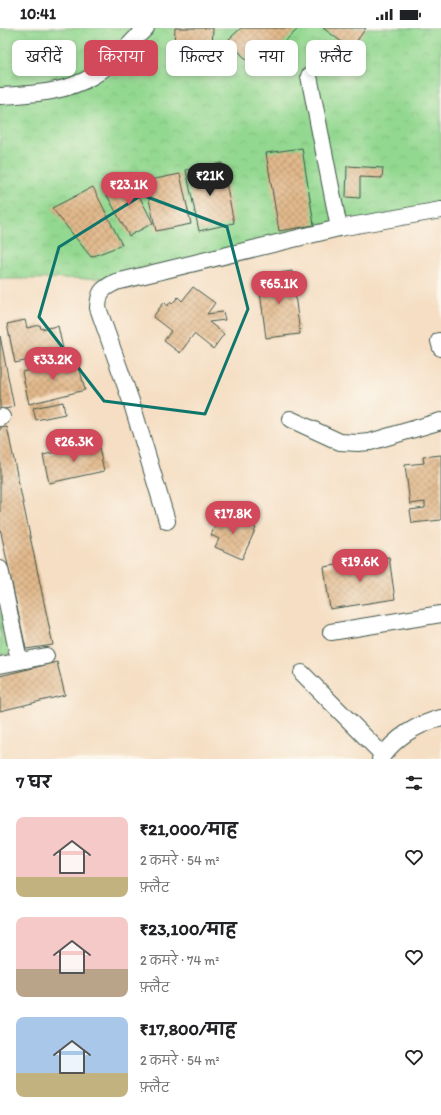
<!DOCTYPE html>
<html lang="hi">
<head>
<meta charset="utf-8">
<style>
	:root { --surface:#fff; --page:#f2f2f2; --text:#202124; --muted:#757577; --accent:#d1495b }
	body { margin:0; font-family:Itim,"Playpen Sans Deva",sans-serif; background:var(--page); color:var(--text); height:100vh; display:flex; flex-direction:column; font-size:15px; white-space:nowrap }
	* { box-sizing:border-box; margin:0 }
	p { font-size:13px; color:var(--muted) }
	.icon { flex:none; width:22px; height:22px; fill:none; stroke:currentColor; stroke-width:2; stroke-linecap:round; stroke-linejoin:round }
	.map { position:relative; height:731px; overflow:hidden }
	.side { display:flex; flex-direction:column; background:var(--surface); flex:1 }
	.side>* { flex:none }
	.guide { position:absolute; left:12px; top:12px; width:417px; height:36px; display:flex; gap:8px }
	.price { position:absolute; translate:-50% -34px; padding:0 9px; border-radius:14px; background:var(--accent); color:#fff; font-size:13px; line-height:26px; filter:drop-shadow(0 1px 2px #0008) }
	.price::after { content:''; position:absolute; left:50%; top:24px; width:12px; height:9px; margin-left:-6px; background:inherit; clip-path:polygon(0 0,100% 0,50% 100%) }
	.price.current { background:#222; color:#fff }
	ul { padding:0; list-style:none }
	li { display:flex; align-items:center; gap:12px; height:100px; padding:0 16px }
	li span { display:grid; place-items:center; flex:none; width:112px; height:80px; border-radius:8px; color:#555 }
	li>.icon { margin-inline-start:auto }
	span .icon { width:48px; height:48px; fill:#fffc; stroke-width:1 }
	li b { font-size:17px }
	h2 { display:flex; justify-content:space-between; align-items:center; height:48px; padding:0 16px; font-size:17px }
	.tag { padding:0 14px; border-radius:8px; background:var(--surface); box-shadow:0 2px 6px #0003; font-size:14px; line-height:36px }
	.tag.current { background:var(--accent); color:#fff }
	.status { display:flex; justify-content:space-between; align-items:center; height:28px; padding:0 20px; background:var(--surface); direction:ltr }
	.status svg { height:11px; fill:currentColor }
	.map>svg:first-child { display:block }
	.park { fill:url(#park-crowns); stroke:#598a62 }
	.building { fill:url(#building-cross-hatch) }
	.lines { fill:none; stroke-linecap:round; stroke-linejoin:round }
	.street-casing { stroke:#3f5549; stroke-width:18 }
	.street { stroke:#fff; stroke-width:16 }
	.marked { fill:none; stroke:#0f766e; stroke-width:3; stroke-linejoin:round }
</style>
</head>
<body>
<div class="status"><b>10:41</b><svg viewBox="0 0 49 12"><path d="M0 12V9h3v3zM5 12V6h3v6zM10 12V3h3v9zM15 12V0h3v12zM26 1h20v11H26zM47 4h2v5h-2z"/></svg></div>
<div class="map">
<svg width="441" height="731" viewBox="0 0 441 731">
	<defs>
		<pattern id="park-crowns" width="20" height="18" patternUnits="userSpaceOnUse"><rect width="20" height="18" fill="#93d890"/><path d="M2 6a3 3 0 1 1 6 0M12 15a3 3 0 1 1 6 0" fill="none" stroke="#7eba7d"/></pattern>
		<pattern id="building-cross-hatch" width="8" height="8" patternUnits="userSpaceOnUse"><rect width="8" height="8" fill="#e2b98c"/><path d="M0 0l8 8M0 8l8-8" fill="none" stroke="#b79873"/></pattern>
	</defs>
	<rect width="100%" height="100%" fill="#fbf7ec"/>
	<filter id="ink" filterUnits="userSpaceOnUse"><feTurbulence type="fractalNoise" baseFrequency=".025" numOctaves="2"/><feDisplacementMap in="SourceGraphic" scale="8" xChannelSelector="R" yChannelSelector="G"/><feConvolveMatrix kernelMatrix="1 2 1 2 8 2 1 2 1" color-interpolation-filters="sRGB"/></filter>
	<filter id="wash" filterUnits="userSpaceOnUse"><feTurbulence type="fractalNoise" baseFrequency=".012" numOctaves="4" result="noise"/><feDisplacementMap in="SourceGraphic" scale="16" xChannelSelector="R" yChannelSelector="G"/><feGaussianBlur stdDeviation="0.9" result="paint"/><feColorMatrix in="noise" values="0 0 0 0 0 0 0 0 0 0 0 0 0 0 0 0 0 1.4 0 .05"/><feComposite in="paint" operator="in"/></filter>
	<g filter="url(#wash)">
		<rect width="100%" height="100%" fill="#f5dec3"/>
		<g class="park">
			<polygon points="0,0 441,0 441,177 117,250 0,251"/>
			<polygon points="0,576 11,625 0,628"/>
		</g>
		<g id="blocks">
			<g class="building">
				<polygon points="175,0 213,0 212,20 174,18"/>
				<polygon points="241,0 299,0 255,41 228,12"/>
				<polygon points="323,0 366,0 351,21"/>
				<polygon points="302,120 314,197 279,203 266,125"/>
				<polygon points="222,135 234,195 199,203 186,142"/>
				<polygon points="347,138 383,140 382,150 360,149 360,170 346,169"/>
				<polygon points="180,146 191,196 156,203 145,153"/>
				<polygon points="129,148 153,195 129,208 104,162"/>
				<polygon points="93,159 122,217 91,229 52,180"/>
				<polygon points="292,243 300,306 266,310 258,248"/>
				<polygon points="193,259 215,275 207,286 223,284 225,292 209,294 224,306 213,321 194,306 180,325 164,313 171,303 153,289 164,274 168,278 170,274 172,276 178,269 182,273"/>
				<polygon points="25,292 27,300 40,297 41,301 58,298 64,325 15,335 7,296"/>
				<polygon points="0,308 14,379 0,382"/>
				<polygon points="77,330 85,362 29,376 22,344"/>
				<polygon points="63,374 65,386 36,392 33,380"/>
				<polygon points="7,399 53,617 26,621 0,500 0,400"/>
				<polygon points="98,415 104,443 49,455 43,427"/>
				<polygon points="441,427 441,492 412,495 410,482 425,480 425,474 410,476 405,437 424,435 423,429"/>
				<polygon points="221,484 256,500 242,531 215,519 219,511 211,507"/>
				<polygon points="389,529 395,571 330,581 324,539"/>
				<polygon points="57,634 65,667 0,683 0,648"/>
			</g>
		</g>
	</g>
	<g filter="url(#ink)">
		<use href="#blocks" fill-opacity="0" stroke="#3f5549" stroke-width="1"/>
		<g class="lines">
			<g class="street-casing">
				<g id="street">
					<polyline points="309,48 339,200"/>
					<path d="M 0,68 C 32,66 65,65 93,48 C 113,36 129,16 146,0"/>
					<polyline points="439,313 441,320"/>
					<polyline points="0,390 2,389"/>
					<polyline points="290,391 340,414 358,415 370,414 441,393"/>
					<path d="M 167,493 L 132,376 L 98,280 C 99,264 101,261 116,254 L 339,200 L 441,182"/>
					<polyline points="0,541 19,632"/>
					<polyline points="331,604 441,586"/>
					<polyline points="0,637 46,628"/>
					<polyline points="302,645 383,727"/>
					<path d="M 380,731 C 396,709 415,697 441,690"/>
				</g>
			</g>
			<use href="#street" class="street"/>
		</g>
	</g>
	<path class="marked" d="M 142,167 L 227,199 L 248,281 L 205,386 L 104,373 L 39,289 L 59,219 Z"/>
</svg>
<b class="price current" style="left:210px;top:169px">₹21K</b>
<b class="price" style="left:129px;top:178px">₹23.1K</b>
<b class="price" style="left:279px;top:277px">₹65.1K</b>
<b class="price" style="left:53px;top:353px">₹33.2K</b>
<b class="price" style="left:74px;top:435px">₹26.3K</b>
<b class="price" style="left:233px;top:507px">₹17.8K</b>
<b class="price" style="left:360px;top:555px">₹19.6K</b>
<div class="guide">
<a class="tag">खरीदें</a>
<a class="tag current">किराया</a>
<a class="tag">फ़िल्टर</a>
<a class="tag">नया</a>
<a class="tag">फ़्लैट</a>
</div>
</div>
<section class="side">
<h2>7 घर<svg class="icon" aria-label="filters" viewBox="0 0 24 24"><path d="M4 7h16M4 17h16"/><circle cx="9" cy="7" r="2"/><circle cx="15" cy="17" r="2"/></svg></h2>
<ul>
<li><span style="background:linear-gradient(#f6c9c9 75%,#c2b280 0)"><svg class="icon" aria-label="home" viewBox="0 0 24 24"><path d="M3 11l9-7 9 7M6 9v11h12V9"/></svg></span><div><b>₹21,000/माह</b><p>2 कमरे · 54 m²</p><p>फ़्लैट</p></div><svg class="icon" aria-label="heart" viewBox="0 0 24 24"><path d="M12 20l-8-8c-3-5 5-10 8-4 3-6 11-1 8 4z"/></svg></li>
<li><span style="background:linear-gradient(#f6c9c9 65%,#b9a48a 0)"><svg class="icon" aria-label="home" viewBox="0 0 24 24"><path d="M3 11l9-7 9 7M6 9v11h12V9"/></svg></span><div><b>₹23,100/माह</b><p>2 कमरे · 74 m²</p><p>फ़्लैट</p></div><svg class="icon" aria-label="heart" viewBox="0 0 24 24"><path d="M12 20l-8-8c-3-5 5-10 8-4 3-6 11-1 8 4z"/></svg></li>
<li><span style="background:linear-gradient(#a9c7e8 70%,#c2b280 0)"><svg class="icon" aria-label="home" viewBox="0 0 24 24"><path d="M3 11l9-7 9 7M6 9v11h12V9"/></svg></span><div><b>₹17,800/माह</b><p>2 कमरे · 54 m²</p><p>फ़्लैट</p></div><svg class="icon" aria-label="heart" viewBox="0 0 24 24"><path d="M12 20l-8-8c-3-5 5-10 8-4 3-6 11-1 8 4z"/></svg></li>
</ul>
</section>
</body>
</html>
